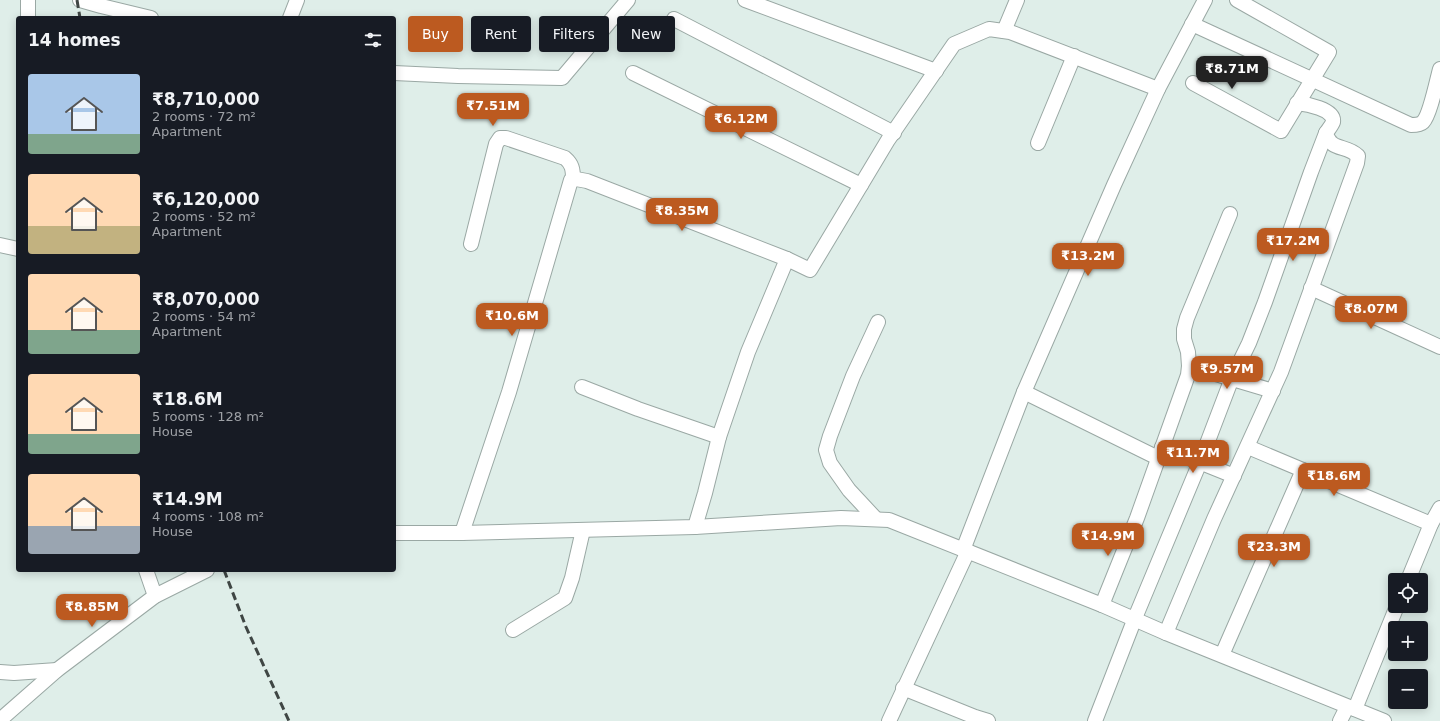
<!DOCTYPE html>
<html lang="en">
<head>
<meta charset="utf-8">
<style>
	:root { --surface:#171b24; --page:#20242c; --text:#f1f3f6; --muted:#9ea1a6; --accent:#bc5a20 }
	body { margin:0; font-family:"DejaVu Sans",sans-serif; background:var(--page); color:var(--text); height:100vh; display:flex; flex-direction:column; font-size:15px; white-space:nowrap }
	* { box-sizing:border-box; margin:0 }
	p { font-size:13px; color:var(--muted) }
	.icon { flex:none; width:22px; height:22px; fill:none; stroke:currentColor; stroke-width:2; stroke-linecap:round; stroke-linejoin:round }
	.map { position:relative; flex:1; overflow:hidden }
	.side { position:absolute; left:16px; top:16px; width:380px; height:556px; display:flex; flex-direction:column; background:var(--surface); border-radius:4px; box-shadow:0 2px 10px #0003 }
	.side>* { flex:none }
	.guide { position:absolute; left:408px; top:16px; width:380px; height:36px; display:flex; gap:8px }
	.fabs { position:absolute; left:1388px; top:573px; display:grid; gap:8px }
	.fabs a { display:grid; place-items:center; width:40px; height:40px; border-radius:4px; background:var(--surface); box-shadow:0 2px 10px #0003; font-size:20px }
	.price { position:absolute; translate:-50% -34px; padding:0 9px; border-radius:8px; background:var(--accent); color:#fff; font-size:13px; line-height:26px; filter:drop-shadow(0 1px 2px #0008) }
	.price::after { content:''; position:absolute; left:50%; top:24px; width:12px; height:9px; margin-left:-6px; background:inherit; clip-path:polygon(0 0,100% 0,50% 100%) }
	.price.on { background:#222; color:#fff }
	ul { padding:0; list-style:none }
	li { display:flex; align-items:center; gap:12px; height:100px; padding:0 12px }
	li span { display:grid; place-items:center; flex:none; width:112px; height:80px; border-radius:4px; color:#555 }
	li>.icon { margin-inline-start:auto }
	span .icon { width:48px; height:48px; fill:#fffc; stroke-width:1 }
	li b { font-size:17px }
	h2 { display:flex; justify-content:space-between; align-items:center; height:48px; padding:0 12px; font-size:17px }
	.chip { padding:0 14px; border-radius:4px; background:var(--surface); box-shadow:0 2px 10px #0003; font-size:14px; line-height:36px }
	.chip.on { background:var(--accent); color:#fff }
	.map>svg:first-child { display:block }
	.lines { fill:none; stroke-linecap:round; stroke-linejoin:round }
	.street-casing { stroke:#9aa8a4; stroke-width:16 }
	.street { stroke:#fff; stroke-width:14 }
	.rail { stroke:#3f4644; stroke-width:3; stroke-dasharray:8 4; stroke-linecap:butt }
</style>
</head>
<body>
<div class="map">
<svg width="1440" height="721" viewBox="0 0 1440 721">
	<rect width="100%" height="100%" fill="#dfeee9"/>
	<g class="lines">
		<g class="street-casing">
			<g id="street">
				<polyline points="28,0 28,18"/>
				<polyline points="80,0 101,6 151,18"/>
				<polyline points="745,0 936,71"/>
				<polyline points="290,18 297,0"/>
				<polyline points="674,19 894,133"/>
				<path d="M 1192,24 L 1411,125 C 1415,125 1420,125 1423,122 C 1430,115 1437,80 1440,69"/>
				<polyline points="1004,31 1017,0"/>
				<polyline points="394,73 458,76 562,78 628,0"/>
				<polyline points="633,73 861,185"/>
				<polyline points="1193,83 1281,131 1329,52 1237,0"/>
				<polyline points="1038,143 1074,56"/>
				<path d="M 471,244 L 496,144 L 500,138 L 506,138 L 565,158 C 572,164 573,169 573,179"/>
				<polyline points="0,245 18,249"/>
				<polyline points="1311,288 1440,347"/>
				<polyline points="1189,366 1273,391"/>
				<polyline points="582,387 638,409 719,437"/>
				<polyline points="1024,392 1158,458"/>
				<polyline points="1162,447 1234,476"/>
				<polyline points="1248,447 1431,524"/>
				<polyline points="876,519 849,490 830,463 826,450 830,436 853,376 878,322"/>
				<polyline points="695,527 705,493 719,437 748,352 787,259 810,270 888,140 954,44 989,29 1010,32 1158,89"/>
				<polyline points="394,533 462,533 695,527 841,518 889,520 1102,605 1166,633 1384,721"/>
				<polyline points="462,533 509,392 571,180 576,179 587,181 787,259"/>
				<polyline points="963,550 1024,392 1114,185 1158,89 1205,0"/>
				<polyline points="146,570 155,596"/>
				<polyline points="1408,580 1431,524 1440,508"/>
				<polyline points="1102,605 1137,518 1188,375 1189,366 1188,352 1184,339 1184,329 1187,318 1230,214"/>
				<polyline points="513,630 565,598 572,578 583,530"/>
				<path d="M 1166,633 L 1214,519 L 1281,372 L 1357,163 L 1358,156 C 1346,144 1331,152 1326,133 C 1328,130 1332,125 1333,122 C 1335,109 1306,104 1297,103"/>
				<polyline points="1222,655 1303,470"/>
				<polyline points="0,672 14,673 57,670"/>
				<polyline points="903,688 975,717 988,721"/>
				<polyline points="1355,709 1397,606"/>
				<polyline points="0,720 57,670 155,596 207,570"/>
				<polyline points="889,721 968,551"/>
				<polyline points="1095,721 1135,618 1200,462 1232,378 1249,343 1265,302 1311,172 1326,133"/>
				<polyline points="1340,721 1347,707"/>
			</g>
		</g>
		<use href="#street" class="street"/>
		<g class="rail">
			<polyline points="77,0 80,18"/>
			<polyline points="224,570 246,627 289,721"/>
		</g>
	</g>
</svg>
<div class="fabs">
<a><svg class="icon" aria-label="locate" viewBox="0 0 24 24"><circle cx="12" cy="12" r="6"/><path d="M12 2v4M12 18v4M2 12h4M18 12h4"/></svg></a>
<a>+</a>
<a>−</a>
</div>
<b class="price on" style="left:1232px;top:90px">₹8.71M</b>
<b class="price" style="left:493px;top:127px">₹7.51M</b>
<b class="price" style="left:741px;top:140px">₹6.12M</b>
<b class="price" style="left:682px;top:232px">₹8.35M</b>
<b class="price" style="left:1293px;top:262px">₹17.2M</b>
<b class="price" style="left:1088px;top:277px">₹13.2M</b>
<b class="price" style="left:1371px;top:330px">₹8.07M</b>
<b class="price" style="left:512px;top:337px">₹10.6M</b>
<b class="price" style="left:1227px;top:390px">₹9.57M</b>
<b class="price" style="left:1193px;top:474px">₹11.7M</b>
<b class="price" style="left:1334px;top:497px">₹18.6M</b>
<b class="price" style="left:1108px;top:557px">₹14.9M</b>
<b class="price" style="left:1274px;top:568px">₹23.3M</b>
<b class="price" style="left:92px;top:628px">₹8.85M</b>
<div class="guide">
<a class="chip on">Buy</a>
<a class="chip">Rent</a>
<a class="chip">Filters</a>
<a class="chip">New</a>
</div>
<section class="side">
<h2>14 homes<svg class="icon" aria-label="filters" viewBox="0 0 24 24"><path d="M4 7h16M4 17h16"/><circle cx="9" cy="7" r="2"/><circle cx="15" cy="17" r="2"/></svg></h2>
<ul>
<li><span style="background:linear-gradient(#a9c7e8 75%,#7fa58c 0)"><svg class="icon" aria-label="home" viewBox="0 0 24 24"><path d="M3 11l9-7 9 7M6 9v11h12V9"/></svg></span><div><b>₹8,710,000</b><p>2 rooms · 72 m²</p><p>Apartment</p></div></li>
<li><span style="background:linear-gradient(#ffd9b3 65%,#c2b280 0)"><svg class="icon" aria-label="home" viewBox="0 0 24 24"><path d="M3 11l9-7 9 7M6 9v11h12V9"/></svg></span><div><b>₹6,120,000</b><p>2 rooms · 52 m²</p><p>Apartment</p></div></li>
<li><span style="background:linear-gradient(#ffd9b3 70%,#7fa58c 0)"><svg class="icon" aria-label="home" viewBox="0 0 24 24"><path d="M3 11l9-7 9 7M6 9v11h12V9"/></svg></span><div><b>₹8,070,000</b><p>2 rooms · 54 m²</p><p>Apartment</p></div></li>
<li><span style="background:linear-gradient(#ffd9b3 75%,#7fa58c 0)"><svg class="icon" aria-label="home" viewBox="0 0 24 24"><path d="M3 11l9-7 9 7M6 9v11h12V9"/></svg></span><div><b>₹18.6M</b><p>5 rooms · 128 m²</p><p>House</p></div></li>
<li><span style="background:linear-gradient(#ffd9b3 65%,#9aa5b1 0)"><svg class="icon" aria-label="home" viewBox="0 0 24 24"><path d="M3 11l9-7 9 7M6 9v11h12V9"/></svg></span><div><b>₹14.9M</b><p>4 rooms · 108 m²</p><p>House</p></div></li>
</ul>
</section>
</div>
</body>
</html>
